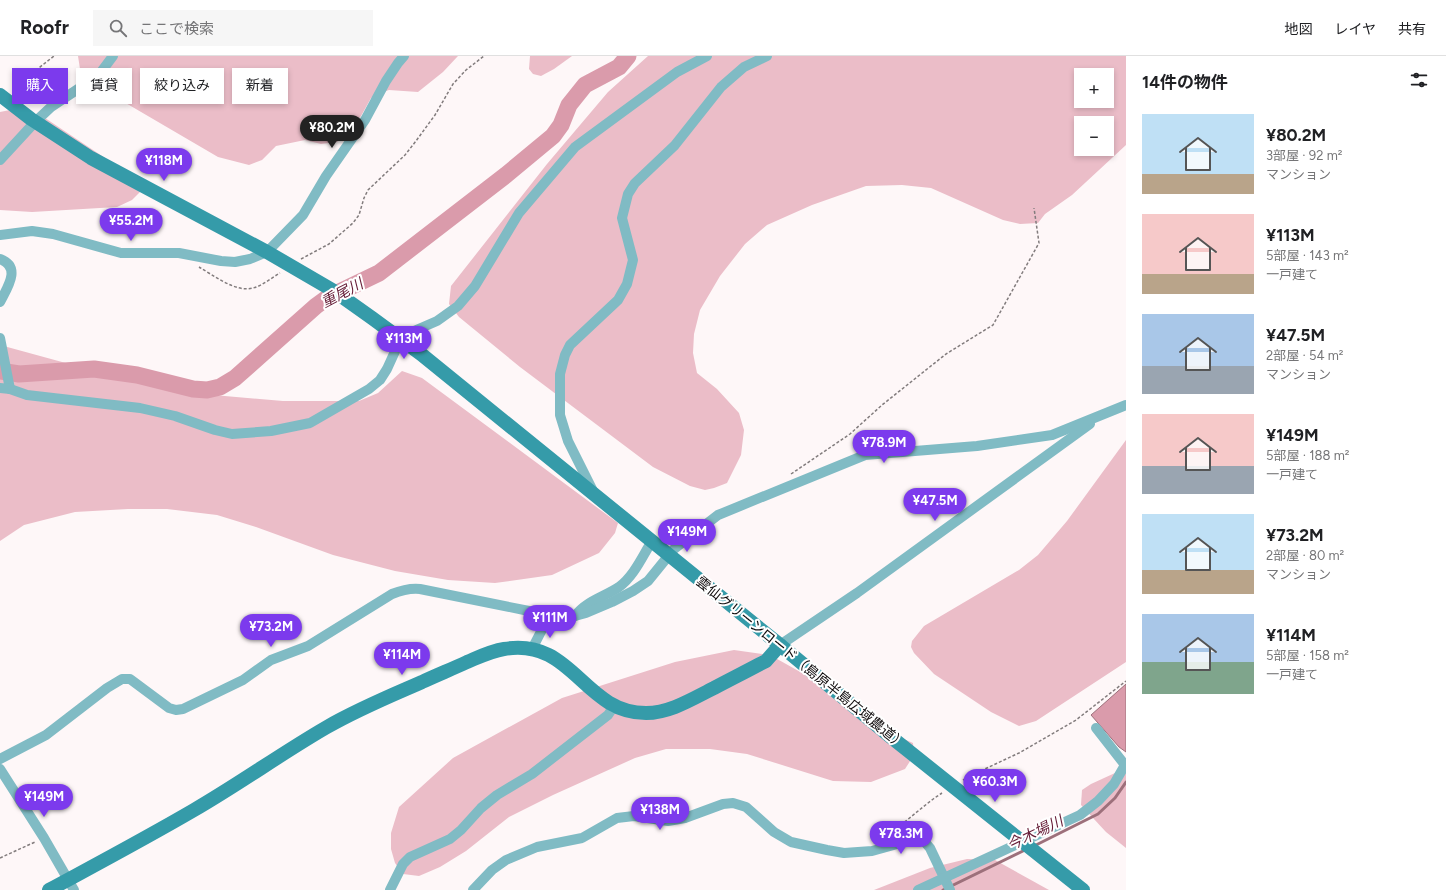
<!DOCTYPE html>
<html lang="ja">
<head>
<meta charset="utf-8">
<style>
	:root { --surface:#fff; --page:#f6f6f6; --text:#202124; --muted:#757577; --line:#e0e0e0; --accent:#7c3aed }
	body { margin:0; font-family:Figtree,"Noto Sans JP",sans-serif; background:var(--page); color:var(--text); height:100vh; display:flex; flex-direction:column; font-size:15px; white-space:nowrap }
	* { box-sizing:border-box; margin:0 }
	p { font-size:13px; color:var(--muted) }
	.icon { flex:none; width:22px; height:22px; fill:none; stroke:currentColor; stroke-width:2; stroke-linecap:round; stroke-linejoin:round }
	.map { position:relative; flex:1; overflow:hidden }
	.panel { display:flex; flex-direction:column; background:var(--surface); width:320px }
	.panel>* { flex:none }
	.guide { position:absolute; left:12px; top:12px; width:380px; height:36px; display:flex; gap:8px }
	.buttons { position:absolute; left:1074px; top:12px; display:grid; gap:8px }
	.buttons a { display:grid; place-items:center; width:40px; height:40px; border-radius:0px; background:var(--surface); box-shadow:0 2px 6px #0003; font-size:20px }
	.price { position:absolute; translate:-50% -34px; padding:0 9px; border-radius:14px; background:var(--accent); color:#fff; font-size:13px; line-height:26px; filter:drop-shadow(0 1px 2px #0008) }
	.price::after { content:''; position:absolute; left:50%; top:24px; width:12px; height:9px; margin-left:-6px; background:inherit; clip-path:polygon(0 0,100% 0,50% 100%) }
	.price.current { background:#222; color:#fff }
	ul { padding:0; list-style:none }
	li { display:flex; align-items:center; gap:12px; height:100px; padding:0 16px }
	li span { display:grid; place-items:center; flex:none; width:112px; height:80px; border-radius:0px; color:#555 }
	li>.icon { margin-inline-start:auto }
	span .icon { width:48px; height:48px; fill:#fffc; stroke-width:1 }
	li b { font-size:17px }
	h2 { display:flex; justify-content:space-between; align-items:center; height:48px; padding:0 16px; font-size:17px }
	.chip { padding:0 14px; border-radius:0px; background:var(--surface); box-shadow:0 2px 6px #0003; font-size:14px; line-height:36px }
	.chip.current { background:var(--accent); color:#fff }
	header { display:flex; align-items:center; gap:24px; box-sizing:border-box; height:56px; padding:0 20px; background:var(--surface); border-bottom:1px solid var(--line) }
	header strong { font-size:19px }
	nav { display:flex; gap:22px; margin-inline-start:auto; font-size:14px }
	.search { width:280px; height:36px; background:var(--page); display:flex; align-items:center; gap:10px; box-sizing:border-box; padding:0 14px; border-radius:0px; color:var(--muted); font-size:15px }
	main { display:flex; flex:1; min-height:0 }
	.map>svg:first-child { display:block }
	.green { fill:#ebbdc8; fill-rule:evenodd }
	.water { fill:#da9bab; stroke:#9d707b }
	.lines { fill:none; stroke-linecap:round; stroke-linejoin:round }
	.stream { stroke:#9d707b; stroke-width:3 }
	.river { stroke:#da9bab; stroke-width:17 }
	.path { stroke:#827c7d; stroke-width:1.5; stroke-dasharray:3 2; stroke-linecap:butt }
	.street { stroke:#80bbc4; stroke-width:10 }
	.secondary { stroke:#359ba9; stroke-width:14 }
	.labels { text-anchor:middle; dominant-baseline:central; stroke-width:4; stroke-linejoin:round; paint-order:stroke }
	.street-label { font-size:14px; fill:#0e0a0b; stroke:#fff }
	.water-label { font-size:15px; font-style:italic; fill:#661d37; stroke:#fff }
</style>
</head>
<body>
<header>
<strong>Roofr</strong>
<div class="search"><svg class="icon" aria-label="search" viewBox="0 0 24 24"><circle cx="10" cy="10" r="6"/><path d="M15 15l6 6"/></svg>ここで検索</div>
<nav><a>地図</a><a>レイヤ</a><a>共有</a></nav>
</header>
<main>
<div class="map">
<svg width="1126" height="834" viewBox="0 0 1126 834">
	<rect width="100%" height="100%" fill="#fef7f8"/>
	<g class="green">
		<polygon points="78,0 458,0 443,16 418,36 389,34 380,37 371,42 361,60 337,86 321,88 305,84 276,90 262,104 249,109 218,101 112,39 88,22 80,13"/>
		<polygon points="530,0 572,0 554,13 541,20 533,18 529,13"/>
		<path d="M 648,0 L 1126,0 L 1126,89 L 1072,139 L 1045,158 L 1038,167 L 1020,168 L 1003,164 L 931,132 L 902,129 L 866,130 L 812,149 L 767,169 L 745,188 L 720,220 L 700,254 L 694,278 L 693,297 L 697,317 L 717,333 L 739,357 L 744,374 L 741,399 L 727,427 L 714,432 L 705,434 L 690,430 L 653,411 L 520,311 L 459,261 L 449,248 L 451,230 L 547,108 L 608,36 ZM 1081,19 L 1107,19 L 1107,45 L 1081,45 ZM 1081,67 L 1107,67 L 1107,93 L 1081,93 Z"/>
		<polygon points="15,53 45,62 135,122 141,135 132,144 117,151 32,156 0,154 0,56"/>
		<polygon points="0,289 135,326 202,338 283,345 359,345 378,337 402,315 422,322 618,467 615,477 599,497 552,519 495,527 448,524 395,515 333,499 256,471 217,459 167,453 128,453 75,456 24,469 0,485"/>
		<polygon points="1126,384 1126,606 1036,665 1019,670 991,656 934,618 914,597 911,591 912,585 924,570 1019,514 1038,499 1067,465"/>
		<polygon points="734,594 770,599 852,645 897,680 913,687 914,699 905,713 871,726 833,725 747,698 710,693 666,693 635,702 553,739 509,761 466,795 440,811 419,820 403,818 395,807 391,793 391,777 399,751 453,702 562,642 675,606"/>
		<polygon points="1115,717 1126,717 1126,792 1106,776 1081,749 1082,734 1091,728"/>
		<polygon points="967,803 995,804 1049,834 874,834 930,812"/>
	</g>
	<polygon class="water" points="1126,628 1126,696 1119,691 1091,659"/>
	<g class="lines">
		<g class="stream">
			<polyline points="1034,790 1098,758 1115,742 1126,726"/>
			<polyline points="943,834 1025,794"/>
		</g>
		<polyline class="river" points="0,315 19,318 94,313 137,319 193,333 207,334 220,331 235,322 316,250 327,242 379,217 506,119 553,80 561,69 569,49 585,29 619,11 628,0"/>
		<g class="path">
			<polyline points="14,35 26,22 54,0"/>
			<polyline points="301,203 329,188 353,167 359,159 364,142 368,134 405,99 416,85 435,59 453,28 466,14 484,0"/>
			<path d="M 199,211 C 213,219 236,237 253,232 C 262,230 271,222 280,217"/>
			<polyline points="791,418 850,378 882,349 946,298 993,269 1039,187 1034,152"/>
			<polyline points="963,724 972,719 1019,697 1076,664 1126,625"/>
			<path d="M 879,782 C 903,771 920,751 942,737"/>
			<polyline points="0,802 35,786"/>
		</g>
		<g class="street">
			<polyline points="0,104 35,66 51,51 84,29 101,16 113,0"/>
			<polyline points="0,179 32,175 53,178 121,197 179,197 221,205 235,206 250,203 267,196 303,159 326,120 365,64 386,25 398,7 404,0"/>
			<path d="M 0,203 C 22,211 7,232 0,246"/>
			<polyline points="0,282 10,333"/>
			<polyline points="0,332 10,333 27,339 140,352 175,360 215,374 232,378 271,375 310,367 369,333 380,324 387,313 397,291 407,278 437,265 458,250 475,230 519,157 575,91 677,16 707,0"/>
			<polyline points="594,437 568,385 560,359 560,318 565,299 570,289 618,244 627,228 633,204 622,162 628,138 635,127 675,89 721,31 744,11 767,0"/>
			<path d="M 575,560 C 586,545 604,541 619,531 C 634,520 642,501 652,485"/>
			<polyline points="780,589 857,537 1090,368"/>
			<polyline points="532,593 548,562"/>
			<path d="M 0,703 L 46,679 L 107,632 L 122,623 L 130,623 L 169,652 L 176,654 L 183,653 L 243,624 L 271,604 L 308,590 L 392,538 C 402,534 410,532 420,533 L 529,555 L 548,562 L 562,563 L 575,560 L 586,557 L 612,546 L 633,535 L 648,525 L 674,493 L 718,459 L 865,399 L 977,390 L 1052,379 L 1126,349"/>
			<polyline points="0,713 44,782 74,834"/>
			<polyline points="390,834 403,808 410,801 450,783 461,774 481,752 497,739 532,718 608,659 614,650"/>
			<polyline points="473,834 492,814 506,804 537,791 582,782 617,762 634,760 668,765 685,762 723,748 733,747 746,751 774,776 791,786 827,794 844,797 872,795 908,785 923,784 930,792 950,834"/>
			<polyline points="918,834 1080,759 1098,745 1114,728 1125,709 1096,672"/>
		</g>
		<g class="secondary">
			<polyline points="0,39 31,63 91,102 267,196 334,235 372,262 421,298 780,589 891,681 1083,834"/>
			<path d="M 49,834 C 97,808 146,782 194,754 C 239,728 282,697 327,671 C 358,653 390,640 422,626 C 437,619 452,613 467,606 C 479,601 491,595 504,593 C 573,581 583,657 646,657 C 670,657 692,643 714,632 C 729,624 745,616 760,608 L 766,605 L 780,589"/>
		</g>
	</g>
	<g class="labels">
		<g class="street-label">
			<text transform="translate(801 607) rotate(39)">雲仙グリーンロード（島原半島広域農道）</text>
		</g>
		<g class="water-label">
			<text transform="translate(342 237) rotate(-28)">重尾川</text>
			<text transform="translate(1035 777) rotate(-26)">今木場川</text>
		</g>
	</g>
</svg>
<div class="buttons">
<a>+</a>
<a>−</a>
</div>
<b class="price current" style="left:332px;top:93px">¥80.2M</b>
<b class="price" style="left:164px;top:126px">¥118M</b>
<b class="price" style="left:131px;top:186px">¥55.2M</b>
<b class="price" style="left:404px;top:304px">¥113M</b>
<b class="price" style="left:884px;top:408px">¥78.9M</b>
<b class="price" style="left:935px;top:466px">¥47.5M</b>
<b class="price" style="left:687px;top:497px">¥149M</b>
<b class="price" style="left:550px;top:583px">¥111M</b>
<b class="price" style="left:271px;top:592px">¥73.2M</b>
<b class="price" style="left:402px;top:620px">¥114M</b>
<b class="price" style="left:995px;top:747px">¥60.3M</b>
<b class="price" style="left:44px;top:762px">¥149M</b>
<b class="price" style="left:660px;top:775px">¥138M</b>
<b class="price" style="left:901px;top:799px">¥78.3M</b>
<div class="guide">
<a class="chip current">購入</a>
<a class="chip">賃貸</a>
<a class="chip">絞り込み</a>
<a class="chip">新着</a>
</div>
</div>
<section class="panel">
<h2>14件の物件<svg class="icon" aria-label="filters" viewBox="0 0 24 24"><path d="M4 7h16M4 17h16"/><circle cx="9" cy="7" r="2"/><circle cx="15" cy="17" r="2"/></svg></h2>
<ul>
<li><span style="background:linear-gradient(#bfe0f5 75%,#b9a48a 0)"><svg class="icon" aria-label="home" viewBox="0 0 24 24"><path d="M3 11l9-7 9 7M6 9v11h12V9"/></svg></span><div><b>¥80.2M</b><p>3部屋 · 92 m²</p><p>マンション</p></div></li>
<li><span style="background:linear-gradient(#f6c9c9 75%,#b9a48a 0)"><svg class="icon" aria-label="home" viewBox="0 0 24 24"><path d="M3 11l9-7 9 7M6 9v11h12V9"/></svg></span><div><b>¥113M</b><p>5部屋 · 143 m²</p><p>一戸建て</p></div></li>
<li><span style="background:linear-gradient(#a9c7e8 65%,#9aa5b1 0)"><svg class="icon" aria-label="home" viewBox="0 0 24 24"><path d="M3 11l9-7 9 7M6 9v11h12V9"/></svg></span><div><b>¥47.5M</b><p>2部屋 · 54 m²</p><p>マンション</p></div></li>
<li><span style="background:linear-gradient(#f6c9c9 65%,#9aa5b1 0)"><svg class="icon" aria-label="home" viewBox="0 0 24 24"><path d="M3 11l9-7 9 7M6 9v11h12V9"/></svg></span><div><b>¥149M</b><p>5部屋 · 188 m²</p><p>一戸建て</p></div></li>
<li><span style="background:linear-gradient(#bfe0f5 70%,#b9a48a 0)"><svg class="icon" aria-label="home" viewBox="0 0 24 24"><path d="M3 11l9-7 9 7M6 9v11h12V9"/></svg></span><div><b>¥73.2M</b><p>2部屋 · 80 m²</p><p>マンション</p></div></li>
<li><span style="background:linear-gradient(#a9c7e8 60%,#7fa58c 0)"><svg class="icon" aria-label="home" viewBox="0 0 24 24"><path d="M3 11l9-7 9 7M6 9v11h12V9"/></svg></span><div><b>¥114M</b><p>5部屋 · 158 m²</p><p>一戸建て</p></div></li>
</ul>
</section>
</main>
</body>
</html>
